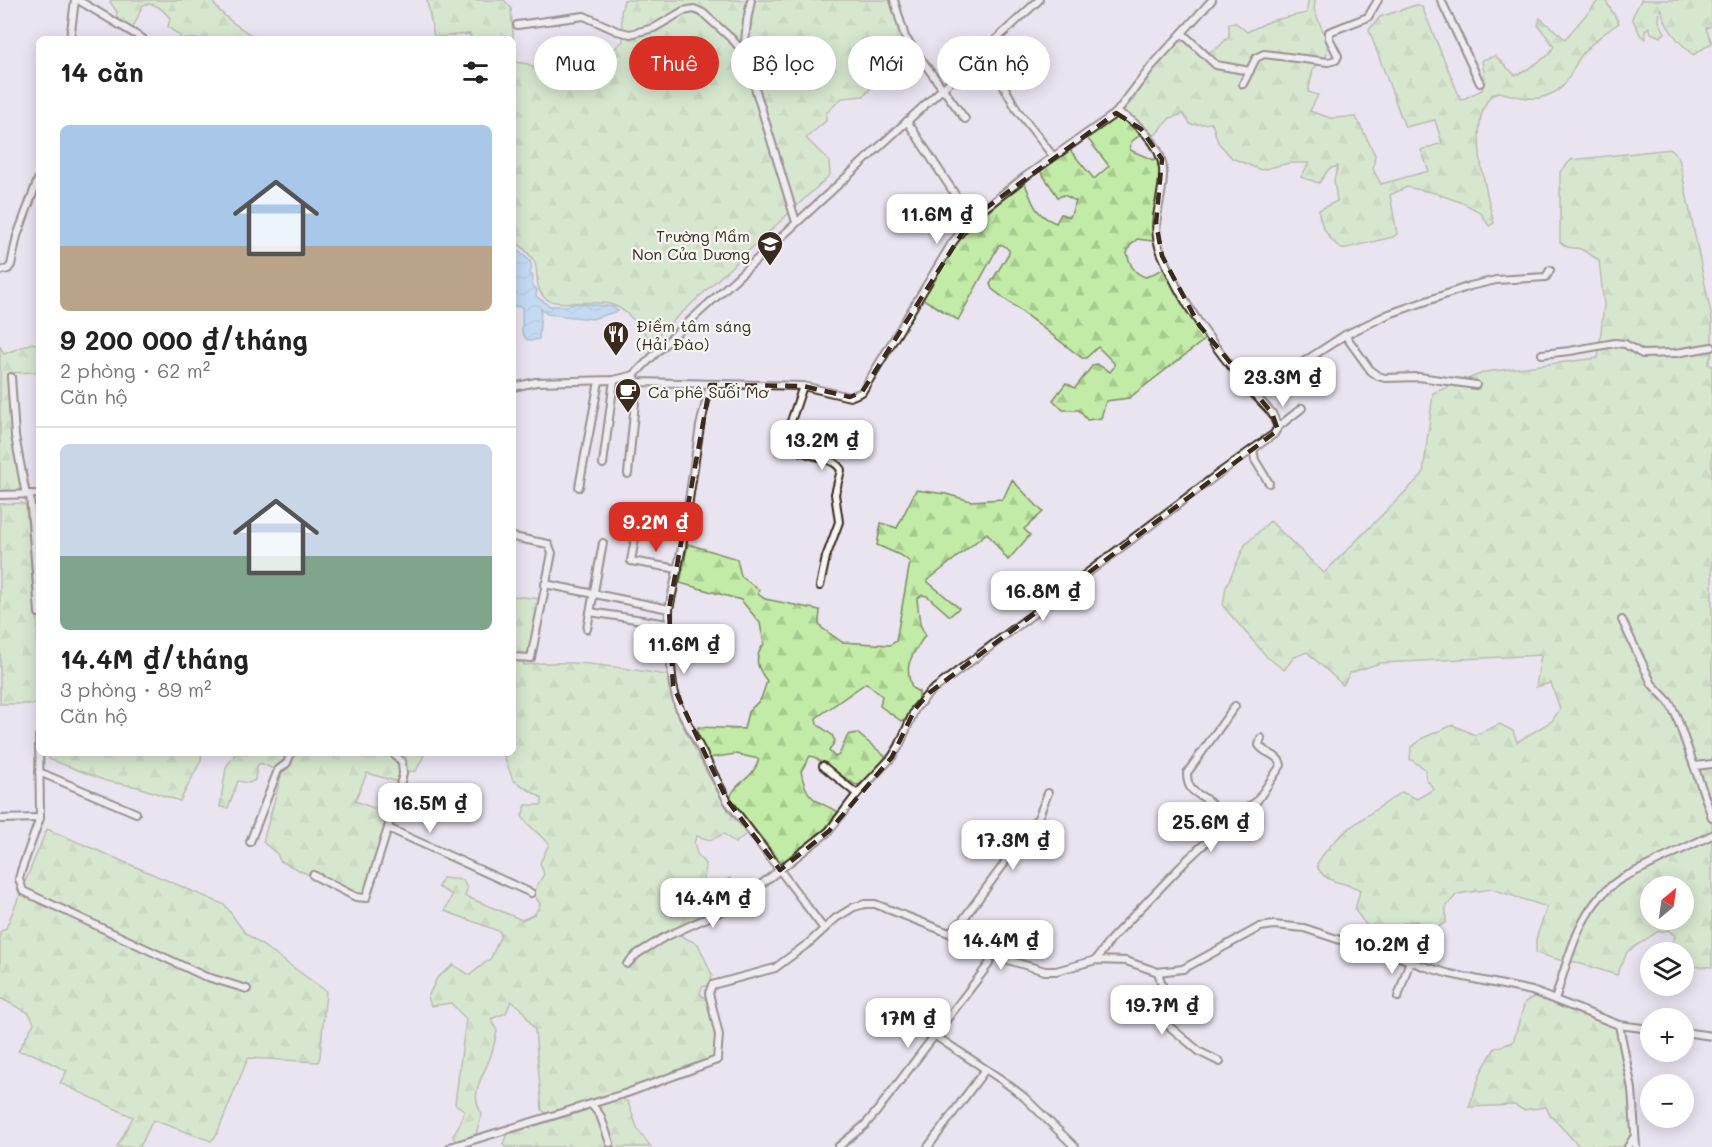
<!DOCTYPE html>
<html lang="vi">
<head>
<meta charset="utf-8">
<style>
	:root { --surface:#fff; --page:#f2f2f2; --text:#222; --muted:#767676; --line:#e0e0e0; --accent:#d93025 }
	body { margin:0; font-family:Mali,sans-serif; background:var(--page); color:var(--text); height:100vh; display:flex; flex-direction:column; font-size:22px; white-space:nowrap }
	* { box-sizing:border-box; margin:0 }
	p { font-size:20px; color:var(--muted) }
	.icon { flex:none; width:33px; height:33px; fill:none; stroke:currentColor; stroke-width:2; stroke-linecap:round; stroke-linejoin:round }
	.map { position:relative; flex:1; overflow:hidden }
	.details { position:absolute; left:36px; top:36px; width:480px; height:720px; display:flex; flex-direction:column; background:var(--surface); border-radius:9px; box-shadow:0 3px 15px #0003 }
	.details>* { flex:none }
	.banner { position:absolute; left:534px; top:36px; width:570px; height:54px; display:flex; gap:12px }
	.needle { width:39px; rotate:29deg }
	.buttons { position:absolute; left:1640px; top:876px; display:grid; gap:12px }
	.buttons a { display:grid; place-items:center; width:54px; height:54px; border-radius:50%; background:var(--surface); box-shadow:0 3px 15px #0003; font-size:30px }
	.price { position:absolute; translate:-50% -51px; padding:0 14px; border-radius:12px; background:#fff; color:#222; font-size:20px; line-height:39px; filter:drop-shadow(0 2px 3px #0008) }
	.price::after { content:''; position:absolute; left:50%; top:36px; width:18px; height:14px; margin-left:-9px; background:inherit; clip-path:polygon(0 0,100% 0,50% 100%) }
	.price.active { background:var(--accent); color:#fff }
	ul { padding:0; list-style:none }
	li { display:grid; align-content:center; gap:12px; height:318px; padding:0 24px }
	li+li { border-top:2px solid var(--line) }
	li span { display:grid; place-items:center; height:186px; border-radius:9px; color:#555 }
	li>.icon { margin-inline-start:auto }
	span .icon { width:108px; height:108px; fill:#fffc; stroke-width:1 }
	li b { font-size:26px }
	h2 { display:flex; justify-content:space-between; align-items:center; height:72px; padding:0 24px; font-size:26px }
	.pill { padding:0 21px; border-radius:27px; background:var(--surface); box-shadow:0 3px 15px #0003; font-size:21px; line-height:54px }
	.pill.active { background:var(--accent); color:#fff }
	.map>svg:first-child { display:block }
	.forest { fill:url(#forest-firs); stroke:#7e8a62; stroke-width:1.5; fill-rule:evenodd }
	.water { fill:url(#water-waves); stroke:#708c9e; stroke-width:1.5 }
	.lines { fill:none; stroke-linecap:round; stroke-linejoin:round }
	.minor-casing { stroke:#3b2a1e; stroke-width:10 }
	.minor { stroke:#f6f6f2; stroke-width:6 }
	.marked { fill:none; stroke:#3b2a1e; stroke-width:4.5; stroke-dasharray:12 8; stroke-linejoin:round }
	.labels { text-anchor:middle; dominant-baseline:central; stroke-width:4.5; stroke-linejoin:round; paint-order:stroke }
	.poi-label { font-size:16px; fill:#3b2a1e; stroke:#f6f6f2; text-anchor:start }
</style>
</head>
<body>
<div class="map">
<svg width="1712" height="1147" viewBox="0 0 1712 1147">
	<defs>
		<pattern id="forest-firs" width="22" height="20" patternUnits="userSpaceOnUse" patternTransform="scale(1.5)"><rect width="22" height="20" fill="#c1eba7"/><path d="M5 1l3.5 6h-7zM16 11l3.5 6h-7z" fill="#a7ca8f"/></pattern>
		<pattern id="water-waves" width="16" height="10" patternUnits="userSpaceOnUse" patternTransform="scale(1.5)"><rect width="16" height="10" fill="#93cef3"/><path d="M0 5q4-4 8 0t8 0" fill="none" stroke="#80b1d0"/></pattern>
	</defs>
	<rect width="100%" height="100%" fill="#e9e4f0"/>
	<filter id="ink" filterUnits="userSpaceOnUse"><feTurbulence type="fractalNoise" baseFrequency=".0167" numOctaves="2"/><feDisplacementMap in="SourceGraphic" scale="12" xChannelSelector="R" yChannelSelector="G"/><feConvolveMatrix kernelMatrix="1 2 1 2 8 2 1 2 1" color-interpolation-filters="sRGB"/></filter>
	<g filter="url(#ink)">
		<g class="forest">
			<path d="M 111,0 L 211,0 C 222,17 241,29 258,39 L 180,39 L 180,36 L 168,27 L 170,18 C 163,10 155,1 143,5 L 132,30 L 116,21 L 117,12 L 110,2 Z"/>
			<path d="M 427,0 L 504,0 L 511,8 L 515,62 L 528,64 L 569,86 L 578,80 L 623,41 L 621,12 L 624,0 L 892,0 L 906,43 L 899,54 L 879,70 L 878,80 L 864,96 L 842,98 L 826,113 L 826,121 L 806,138 L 829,161 L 830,175 L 657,336 L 647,336 C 638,325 627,310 613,305 C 595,298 556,308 545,298 C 534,288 539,276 535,263 C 532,256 520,244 513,240 L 513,39 L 472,39 L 469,34 L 434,37 Z"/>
			<path d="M 1308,0 L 1315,0 L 1314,10 L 1328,43 L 1326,57 L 1313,69 L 1308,92 L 1318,95 L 1310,111 L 1330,118 L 1356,117 L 1375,155 L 1373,169 L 1381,184 L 1429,171 L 1421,150 L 1442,143 L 1435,120 L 1405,127 L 1369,30 L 1380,17 L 1416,5 L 1422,7 L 1461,100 L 1482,90 L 1485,78 L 1482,60 L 1495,56 L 1515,75 L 1520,74 L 1549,55 L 1554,46 L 1538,25 L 1540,18 L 1565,39 L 1598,1 L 1606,1 L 1619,23 C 1606,32 1593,41 1583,53 C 1567,73 1572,90 1539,98 C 1528,100 1509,94 1498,92 C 1494,94 1489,97 1487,101 C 1469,130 1486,191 1494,223 L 1489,226 L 1480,212 L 1463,203 L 1435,193 L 1407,187 L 1390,195 L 1397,234 L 1393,237 L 1342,249 C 1330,241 1319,225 1319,210 L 1337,201 L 1334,180 L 1338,166 L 1329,169 L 1319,183 L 1301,177 L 1309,163 L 1289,163 L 1261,170 L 1232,158 L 1218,142 L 1212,123 L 1191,125 L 1183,114 L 1170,118 L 1155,135 L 1151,135 L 1126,113 L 1124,109 L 1134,99 L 1145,80 L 1179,42 L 1185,41 L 1201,56 L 1219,47 L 1229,36 L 1229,23 L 1236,23 L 1247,32 L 1270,21 L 1307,13 Z"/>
			<path d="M 1641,0 L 1712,0 L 1712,26 L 1706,28 L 1712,43 L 1693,55 C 1680,43 1663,26 1662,9 L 1660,10 L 1659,21 L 1665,33 L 1660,37 L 1651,33 L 1649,27 L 1645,30 L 1646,39 L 1641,36 L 1632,18 Z"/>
			<path d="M 1117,118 C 1126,122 1136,125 1140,135 L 1131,142 L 1130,150 L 1153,160 L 1159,157 L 1161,178 L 1155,238 L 1153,241 L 1137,239 L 1130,246 L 1127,253 C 1130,265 1134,274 1146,277 L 1163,269 L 1167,271 L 1191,317 L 1205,336 L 1203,341 L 1129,398 L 1106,401 L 1101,418 L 1087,420 L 1079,410 L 1063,410 L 1053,400 L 1066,383 L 1075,388 L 1093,365 L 1097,364 L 1110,372 L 1114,367 L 1114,363 L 1098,347 L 1086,358 L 1082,358 L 992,289 L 990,284 L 1009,253 L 1009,250 L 1003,245 L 999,245 L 958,320 L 923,299 L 923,297 L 972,220 L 1020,184 L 1025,183 C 1033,204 1035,215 1056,223 L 1061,214 L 1070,217 L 1076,201 L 1064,195 L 1058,197 L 1041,172 L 1042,167 L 1070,150 L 1094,179 L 1109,166 L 1088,139 L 1088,136 L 1111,119 Z"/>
			<path d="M 1671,149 L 1679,158 L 1712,319 L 1712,354 L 1708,364 L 1712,366 L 1712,967 L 1683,966 L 1683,952 L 1670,952 L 1675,936 L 1668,930 L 1657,932 L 1627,952 L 1617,975 L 1575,962 L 1563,961 L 1536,953 L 1536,939 L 1547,907 L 1492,889 L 1457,894 L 1446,907 L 1446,922 L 1428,934 L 1417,921 C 1403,922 1392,926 1384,937 L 1369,929 L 1355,910 L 1360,890 C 1346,881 1321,884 1317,864 C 1335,832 1372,813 1402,792 L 1417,799 L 1434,789 L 1426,779 L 1425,769 L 1410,759 L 1411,748 L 1423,738 L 1453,725 L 1475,735 L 1500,724 L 1513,731 L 1517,742 L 1552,721 L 1560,709 L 1551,683 L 1536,687 L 1541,655 L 1380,663 L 1350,673 L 1343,685 L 1307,652 L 1294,657 L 1284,670 L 1267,657 L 1223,606 L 1226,587 L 1245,545 L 1270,521 L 1324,573 L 1423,474 L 1433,393 L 1485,372 L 1598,358 L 1604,305 L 1599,260 L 1581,249 L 1567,247 L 1560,242 L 1560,172 L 1571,160 ZM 1650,886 L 1683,886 L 1683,920 L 1650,920 Z"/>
			<polygon points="32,343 39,345 39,372 10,373 7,377 11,418 24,493 0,494 0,346 4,354"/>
			<path d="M 1012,480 L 1043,512 L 1024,529 L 1030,535 L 1008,560 L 987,533 L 927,581 L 959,608 L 950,616 L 927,596 L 922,595 L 917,599 L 920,624 L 925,635 C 912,657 903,662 912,688 L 919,692 L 919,697 L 905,720 L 901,721 L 880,706 L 882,696 L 866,683 L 816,718 L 817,724 L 832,735 L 835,741 L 829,751 L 835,757 L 839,755 L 848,735 L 857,733 L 885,756 L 885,759 L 863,784 L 856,785 L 814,757 L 810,756 L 801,771 C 805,797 814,801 837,811 L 837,813 L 824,830 L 786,862 L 779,860 L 730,798 C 736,780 752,782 759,759 L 736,754 L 709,758 L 697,733 L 698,727 L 744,729 L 748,712 L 761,699 L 767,681 C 757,668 753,658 764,644 L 760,623 L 741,600 L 680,583 L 688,544 L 737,559 L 741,576 L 759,590 L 758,594 L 765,599 L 820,610 L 819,623 L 822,628 L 842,642 L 890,645 L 896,641 L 910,562 L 902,556 L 877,545 L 881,523 L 897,528 L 916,490 L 946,494 L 971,501 L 1003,499 Z"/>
			<polygon points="22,503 26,505 38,623 36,681 39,681 39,704 0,704 0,504"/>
			<path d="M 513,596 L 540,599 L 530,654 L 523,662 L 524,665 C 572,658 620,668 668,675 L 670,677 L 675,710 L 708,775 L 729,812 L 745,830 L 745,835 L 735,843 L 724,834 L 710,840 L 697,836 L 694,842 L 697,854 L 706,865 L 704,879 L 712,889 L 730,878 L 740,895 C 735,909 693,923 678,930 L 681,936 L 698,944 L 712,975 L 709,985 L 702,987 L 700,993 C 703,997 708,1000 709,1004 C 716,1020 720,1044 714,1060 L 626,1092 L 546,1113 L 542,1110 L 535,1030 L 521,1008 L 511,1001 L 506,1013 L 491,1019 L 497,1031 C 495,1039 494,1047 491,1055 C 484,1076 468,1093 482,1114 L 476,1134 L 467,1139 L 455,1141 L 453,1136 L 461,1121 L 464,1110 L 455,1104 L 466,1019 L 451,1003 L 431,1006 L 428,997 L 437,978 L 453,965 L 470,975 L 491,958 L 501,934 L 499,931 L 445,911 L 452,895 L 438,887 L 443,878 L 463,880 L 467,889 L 465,896 L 522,920 L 535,914 L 540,904 L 533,893 L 544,874 L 540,863 L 549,844 L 527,823 L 522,816 L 526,805 L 542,805 L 542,798 L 513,780 L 503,753 L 513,753 Z"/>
			<polygon points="47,753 202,753 201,760 180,801 138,787 106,781 49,759"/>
			<polygon points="236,753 425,753 416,771 401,772 398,782 367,773 355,801 387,813 389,817 363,897 314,874 307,874 280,861 277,854 263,842 282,773 261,763 257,766 255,780 249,783 238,781 228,808 220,807 226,767"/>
			<polygon points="47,829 225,905 245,933 326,991 320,1057 318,1062 248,1058 216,1136 211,1141 153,1120 140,1147 117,1147 133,1117 60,1083 67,1071 33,1054 18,1051 34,1023 29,1013 0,998 0,932 6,928"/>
			<polygon points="1535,996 1616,1028 1618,1032 1627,1068 1633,1127 1632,1136 1627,1147 1580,1147 1550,1115 1546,1107 1523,1110 1515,1105 1469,1107 1481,1072 1495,1048 1513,1042 1525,1002"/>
			<polygon points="620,1098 628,1102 638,1130 651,1147 505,1147 503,1144 507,1134 578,1113"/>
		</g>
		<path class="water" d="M 513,245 C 520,255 537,260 530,273 L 533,277 L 532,285 L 537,290 L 536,296 L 550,306 L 567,306 L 577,303 L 614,307 L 618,311 L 592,319 L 547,314 L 541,309 L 539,339 L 531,341 L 526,339 L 522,332 L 522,307 L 513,306 Z"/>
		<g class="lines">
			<g class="minor-casing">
				<g id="minor">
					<polyline points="78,0 143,39"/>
					<polyline points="894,0 905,37 965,119"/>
					<polyline points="1441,0 1480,83"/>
					<polyline points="517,25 584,16 617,31 630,34 654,28 683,11 694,9 703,13 733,40 745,55 796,222"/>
					<polyline points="1182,33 1216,65 1250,71"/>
					<polyline points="70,39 75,0"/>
					<polyline points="984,50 1017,110 1053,156"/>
					<polyline points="744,53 747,21 751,0"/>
					<polyline points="1243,84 1256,58 1264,54 1328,62 1336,60 1338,56 1329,38 1329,32 1368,17 1378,0"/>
					<path d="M 1116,113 C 1128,116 1137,125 1146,134 C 1185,175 1143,209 1161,252 C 1182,305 1217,351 1254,394 L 1345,335 L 1389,314 L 1470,286 L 1496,280 L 1546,277 L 1550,270"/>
					<polyline points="907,121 971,219"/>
					<polyline points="0,271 8,269 11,265 17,236 39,177"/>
					<polyline points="1345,335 1371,371 1378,376 1385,378 1419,377 1476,385"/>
					<polyline points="1542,354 1570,351 1615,343 1625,344 1642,354 1676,353 1712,347"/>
					<polyline points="634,375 637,382 803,386 850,397 862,392 952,243 971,219 1026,176 1116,113 1151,67 1212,0"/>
					<polyline points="11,377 15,436 26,495"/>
					<polyline points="710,385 700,426 682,547 669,609 668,637 673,686 678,705 727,800 824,929"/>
					<path d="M 803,386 L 786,436 C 790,460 831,451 841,470 L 835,494 L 839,522 L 826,557 L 820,586"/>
					<polyline points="513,387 536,382 614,380 634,375 667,342 1039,0"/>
					<polyline points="1278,427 1302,408"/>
					<polyline points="1253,449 1255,460 1269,483"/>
					<polyline points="603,464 614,380"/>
					<polyline points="628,474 637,382"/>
					<polyline points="579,487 599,381"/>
					<polyline points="30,494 39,613"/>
					<polyline points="0,495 39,494"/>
					<polyline points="513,537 548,544 552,553 531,658 513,657"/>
					<polyline points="635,538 631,561 678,569"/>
					<polyline points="545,584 669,609"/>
					<polyline points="590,612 668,624"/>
					<polyline points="1622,620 1652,684 1669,702 1676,715 1712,817"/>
					<polyline points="587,629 603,543"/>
					<polyline points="39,736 40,818 21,871 19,879 23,891 204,976 247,989"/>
					<polyline points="393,753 402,762 403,774 388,828 531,893"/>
					<polyline points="823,766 857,794"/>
					<polyline points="1695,766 1712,764"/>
					<polyline points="39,772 136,813"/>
					<polyline points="0,819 40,818"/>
					<path d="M 1221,828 C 1218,821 1216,811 1212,805 C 1203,792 1187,797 1187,773 L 1235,706"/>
					<polyline points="250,842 278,770 287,763 291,753"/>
					<polyline points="313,875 356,897 366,898 388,828"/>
					<polyline points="949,933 962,921 1004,864 1013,842 1038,818 1048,793"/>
					<path d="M 1096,960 L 1111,939 L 1188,859 L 1230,820 L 1257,801 L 1281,765 C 1279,754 1264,754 1259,745 L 1261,738"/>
					<polyline points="627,964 637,954 663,938 735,905 829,831 857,794 892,757 899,746 915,709 929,693 1218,474 1274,434 1278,427 1272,413 1254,394"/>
					<polyline points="1158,972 1164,992 1164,1022 1200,1052 1220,1062"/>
					<polyline points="1398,997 1410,960"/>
					<path d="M 1555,1000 C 1569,956 1580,904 1622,878 L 1712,835"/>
					<polyline points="1619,1025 1632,1089 1636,1147"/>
					<polyline points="1683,1032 1712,1036"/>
					<polyline points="934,1035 1002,1080 1024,1097 1075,1147"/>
					<polyline points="591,1104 600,1115 610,1143"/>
					<polyline points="450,1147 627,1093 717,1060 719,1035 709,993 712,985 775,968 810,942 836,918 854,907 865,904 875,904 949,933 984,953 1045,971 1056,971 1096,960 1126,961 1158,972 1183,969 1260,927 1274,925 1304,928 1340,940 1378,949 1423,966 1450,974 1532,991 1619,1025 1650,1029"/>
					<polyline points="838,1147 865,1125 877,1111 989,964 990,955"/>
					<polyline points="928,1147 985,1070"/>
					<polyline points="1628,1147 1634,1137"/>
				</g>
			</g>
			<use href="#minor" class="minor"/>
		</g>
	</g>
	<path d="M0 0H1712V1147H0ZM 1116,113 L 1141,129 L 1162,159 L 1156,223 L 1162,256 L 1199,325 L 1272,413 L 1278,430 L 929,693 L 915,709 L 892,757 L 829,831 L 780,870 L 727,800 L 673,686 L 669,609 L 710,385 L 803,386 L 850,397 L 862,392 L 971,219 Z" fill="#e9e4f0" fill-opacity=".55" fill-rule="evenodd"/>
	<path class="marked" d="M 1116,113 L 1141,129 L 1162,159 L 1156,223 L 1162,256 L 1199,325 L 1272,413 L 1278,430 L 929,693 L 915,709 L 892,757 L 829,831 L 780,870 L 727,800 L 673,686 L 669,609 L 710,385 L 803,386 L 850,397 L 862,392 L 971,219 Z"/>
	<defs>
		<g id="school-pin" transform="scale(1.35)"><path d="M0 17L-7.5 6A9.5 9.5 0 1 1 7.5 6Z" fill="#3b2a1e" stroke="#f6f6f2"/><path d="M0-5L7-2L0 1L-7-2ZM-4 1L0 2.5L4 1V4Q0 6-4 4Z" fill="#fff"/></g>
		<g id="restaurant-pin" transform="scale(1.35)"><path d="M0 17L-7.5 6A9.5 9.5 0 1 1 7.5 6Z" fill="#3b2a1e" stroke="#f6f6f2"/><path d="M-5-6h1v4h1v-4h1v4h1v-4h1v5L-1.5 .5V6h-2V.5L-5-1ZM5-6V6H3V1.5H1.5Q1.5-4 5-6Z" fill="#fff"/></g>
		<g id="cafe-pin" transform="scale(1.35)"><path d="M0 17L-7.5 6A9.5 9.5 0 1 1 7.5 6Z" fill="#3b2a1e" stroke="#f6f6f2"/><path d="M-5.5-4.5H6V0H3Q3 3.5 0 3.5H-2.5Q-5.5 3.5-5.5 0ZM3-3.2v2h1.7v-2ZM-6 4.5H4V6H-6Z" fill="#fff"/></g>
	</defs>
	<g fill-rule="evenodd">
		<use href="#school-pin" x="770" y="244"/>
		<use href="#restaurant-pin" x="616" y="334"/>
		<use href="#cafe-pin" x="628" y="391"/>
	</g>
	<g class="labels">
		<g class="poi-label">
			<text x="750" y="235" text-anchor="end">Trường Mầm<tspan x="750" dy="18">Non Cửa Dương</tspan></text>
			<text x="636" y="325">Điểm tâm sáng<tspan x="636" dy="18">(Hải Đào)</tspan></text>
			<text x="648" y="391">Cà phê Suối Mơ</text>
		</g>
	</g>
</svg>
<div class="buttons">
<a><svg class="needle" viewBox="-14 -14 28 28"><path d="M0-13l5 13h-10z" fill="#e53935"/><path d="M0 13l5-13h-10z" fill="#767676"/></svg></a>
<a><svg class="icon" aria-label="layers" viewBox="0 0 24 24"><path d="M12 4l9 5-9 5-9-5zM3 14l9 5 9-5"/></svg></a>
<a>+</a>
<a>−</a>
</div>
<b class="price" style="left:937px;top:245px">11.6M ₫</b>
<b class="price" style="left:1283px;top:408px">23.3M ₫</b>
<b class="price" style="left:822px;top:471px">13.2M ₫</b>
<b class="price active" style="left:656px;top:553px">9.2M ₫</b>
<b class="price" style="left:1043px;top:622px">16.8M ₫</b>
<b class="price" style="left:684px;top:675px">11.6M ₫</b>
<b class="price" style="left:430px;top:834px">16.5M ₫</b>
<b class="price" style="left:1211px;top:853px">25.6M ₫</b>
<b class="price" style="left:1013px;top:871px">17.3M ₫</b>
<b class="price" style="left:713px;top:929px">14.4M ₫</b>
<b class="price" style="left:1001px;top:971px">14.4M ₫</b>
<b class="price" style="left:1392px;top:975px">10.2M ₫</b>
<b class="price" style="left:1162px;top:1036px">19.7M ₫</b>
<b class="price" style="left:908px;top:1049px">17M ₫</b>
<div class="banner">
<a class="pill">Mua</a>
<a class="pill active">Thuê</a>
<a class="pill">Bộ lọc</a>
<a class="pill">Mới</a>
<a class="pill">Căn hộ</a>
</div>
<section class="details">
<h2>14 căn<svg class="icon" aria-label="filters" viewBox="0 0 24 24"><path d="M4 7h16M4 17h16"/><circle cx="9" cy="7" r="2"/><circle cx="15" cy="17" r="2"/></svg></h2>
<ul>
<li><span style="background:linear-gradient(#a9c7e8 65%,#b9a48a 0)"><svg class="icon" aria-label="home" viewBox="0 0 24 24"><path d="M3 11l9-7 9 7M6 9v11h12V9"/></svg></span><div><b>9 200 000 ₫/tháng</b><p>2 phòng · 62 m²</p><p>Căn hộ</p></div></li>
<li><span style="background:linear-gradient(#c9d6e8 60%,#7fa58c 0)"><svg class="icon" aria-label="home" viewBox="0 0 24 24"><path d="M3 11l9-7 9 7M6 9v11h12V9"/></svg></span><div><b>14.4M ₫/tháng</b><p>3 phòng · 89 m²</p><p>Căn hộ</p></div></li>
</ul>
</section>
</div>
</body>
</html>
